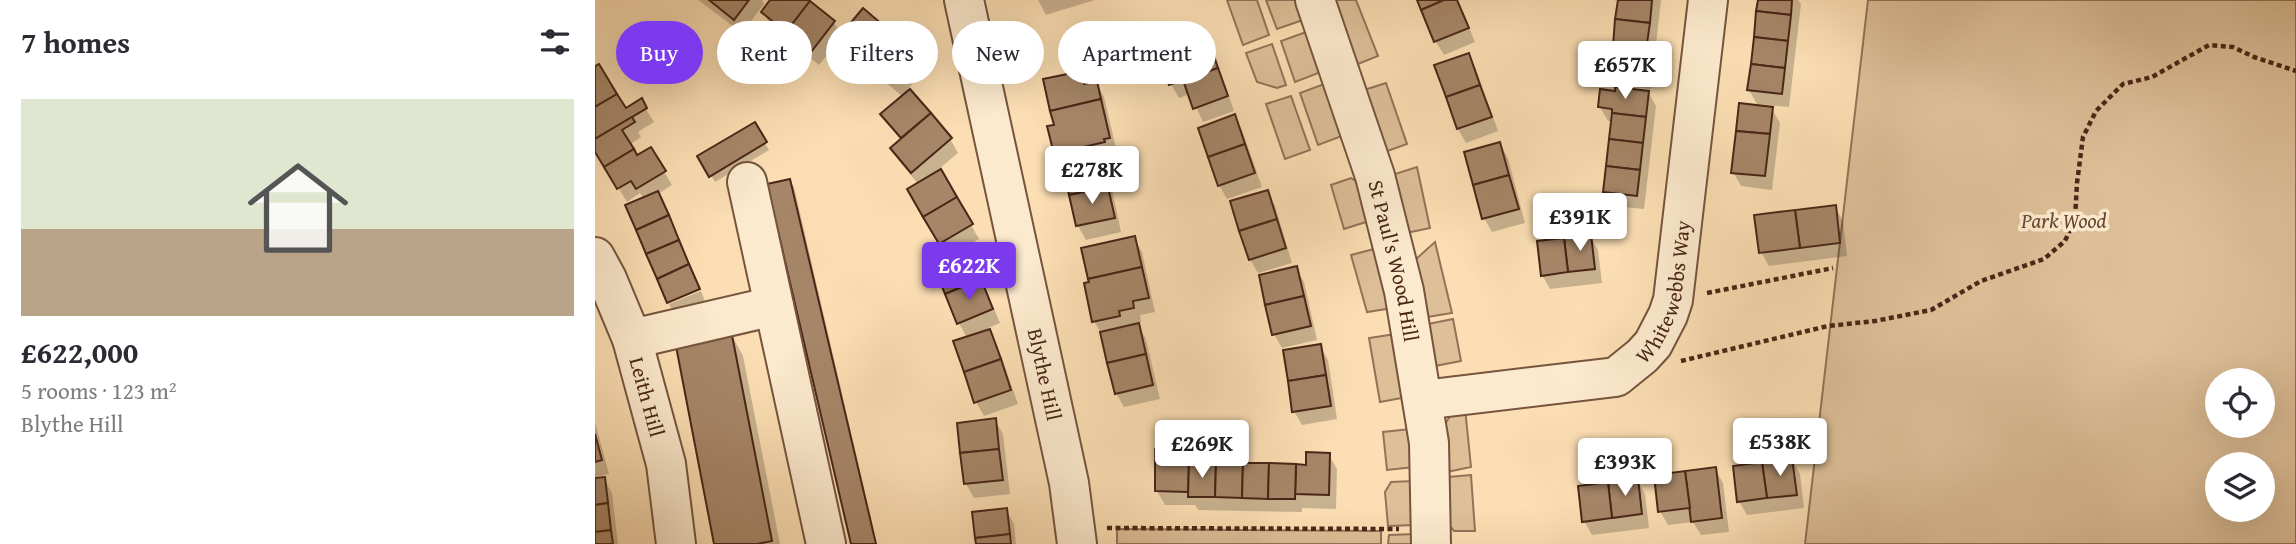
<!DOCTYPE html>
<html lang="en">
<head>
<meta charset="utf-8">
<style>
	:root { --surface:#fff; --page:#f7f7f7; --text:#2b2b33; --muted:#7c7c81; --accent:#7c3aed }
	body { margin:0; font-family:"Gentium Book Plus",serif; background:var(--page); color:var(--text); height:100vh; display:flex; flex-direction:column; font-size:26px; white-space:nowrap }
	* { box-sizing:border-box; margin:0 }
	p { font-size:23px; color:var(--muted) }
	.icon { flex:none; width:38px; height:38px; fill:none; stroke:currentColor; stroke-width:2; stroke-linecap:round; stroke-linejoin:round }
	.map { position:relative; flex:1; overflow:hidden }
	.side { display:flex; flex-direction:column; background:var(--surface); width:595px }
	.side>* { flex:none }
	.banner { position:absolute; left:21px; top:21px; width:665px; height:63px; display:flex; gap:14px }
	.fabs { position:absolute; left:1610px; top:368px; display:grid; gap:14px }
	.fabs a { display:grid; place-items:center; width:70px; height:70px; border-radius:50%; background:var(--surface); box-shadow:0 7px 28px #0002; font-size:35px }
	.price { position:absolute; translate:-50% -60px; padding:0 16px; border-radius:7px; background:#fff; color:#222; font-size:23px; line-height:46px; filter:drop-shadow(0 2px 4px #0008) }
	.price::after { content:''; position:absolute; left:50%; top:42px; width:21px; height:16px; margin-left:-10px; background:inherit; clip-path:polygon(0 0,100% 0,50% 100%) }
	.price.selected { background:var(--accent); color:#fff }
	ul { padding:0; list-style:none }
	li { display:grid; align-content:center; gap:14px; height:371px; padding:0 21px }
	li span { display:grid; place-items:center; height:217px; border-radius:0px; color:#555 }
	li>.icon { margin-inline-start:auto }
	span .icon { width:126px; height:126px; fill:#fffc; stroke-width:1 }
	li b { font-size:30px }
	h2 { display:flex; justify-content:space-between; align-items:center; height:84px; padding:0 21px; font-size:30px }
	.chip { padding:0 24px; border-radius:32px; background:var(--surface); box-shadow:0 7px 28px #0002; font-size:24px; line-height:63px }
	.chip.selected { background:var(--accent); color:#fff }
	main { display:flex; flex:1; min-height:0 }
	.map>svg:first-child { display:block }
	.green { fill:#ddbf98; stroke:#937258; stroke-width:2; fill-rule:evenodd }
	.shadow { fill:#0003 }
	.building { fill:#a68668; stroke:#492617; stroke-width:2 }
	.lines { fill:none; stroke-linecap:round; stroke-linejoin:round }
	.minor-casing { stroke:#76543e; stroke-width:42 }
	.path { stroke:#492617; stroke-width:4.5; stroke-dasharray:5 3.5; stroke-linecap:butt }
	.minor { stroke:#fceace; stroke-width:38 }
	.labels { text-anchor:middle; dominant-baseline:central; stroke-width:7; stroke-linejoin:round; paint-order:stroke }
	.park-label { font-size:21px; font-style:italic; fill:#674531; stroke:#fceace }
	.street-label { font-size:21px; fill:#492617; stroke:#fceace }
</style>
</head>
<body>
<main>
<section class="side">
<h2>7 homes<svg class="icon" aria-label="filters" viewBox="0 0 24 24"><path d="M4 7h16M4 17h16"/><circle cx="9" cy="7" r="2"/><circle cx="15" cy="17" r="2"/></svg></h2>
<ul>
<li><span style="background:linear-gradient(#dfe7d0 60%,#b9a48a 0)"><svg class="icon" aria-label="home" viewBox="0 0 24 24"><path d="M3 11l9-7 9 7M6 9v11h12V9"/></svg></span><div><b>£622,000</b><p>5 rooms · 123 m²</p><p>Blythe Hill</p></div></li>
</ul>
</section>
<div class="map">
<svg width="1701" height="544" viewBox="0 0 1701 544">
	<rect width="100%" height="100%" fill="#fbdeb3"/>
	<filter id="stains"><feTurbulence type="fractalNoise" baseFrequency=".00286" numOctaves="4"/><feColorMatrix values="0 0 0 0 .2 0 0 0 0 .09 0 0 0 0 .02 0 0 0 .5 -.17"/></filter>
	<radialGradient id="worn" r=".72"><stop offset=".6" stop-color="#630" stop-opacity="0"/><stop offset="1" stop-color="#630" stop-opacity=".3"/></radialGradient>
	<g class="green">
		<polygon points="632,0 662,0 674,35 648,45"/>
		<polygon points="671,0 700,0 708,20 682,29"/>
		<polygon points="743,0 761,0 783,56 758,66 733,4"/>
		<path d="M 1273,0 L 1701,0 L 1701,544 L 1210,544 ZM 1622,380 L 1668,380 L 1668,425 L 1622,425 ZM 1622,464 L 1668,464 L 1668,509 L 1622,509 Z"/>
		<polygon points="711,32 726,72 700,82 686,41"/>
		<polygon points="677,44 691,85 682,88 662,82 651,53"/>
		<polygon points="791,83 812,144 787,153 766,91"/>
		<polygon points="729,84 747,136 723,145 705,93"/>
		<polygon points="696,96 715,150 690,159 671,104"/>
		<polygon points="822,167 835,228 811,233 797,181 800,174"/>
		<polygon points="756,178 762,182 774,221 749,229 736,185"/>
		<polygon points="840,242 857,313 832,317 820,260"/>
		<polygon points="779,249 796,302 791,309 772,312 756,255"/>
		<polygon points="858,319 866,361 840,366 833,324"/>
		<polygon points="801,334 812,397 785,402 774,338"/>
		<polygon points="870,408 876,467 852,472 847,428 859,411"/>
		<polygon points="815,429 819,467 792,470 788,432"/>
		<polygon points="876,475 880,531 859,531 854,525 853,477"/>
		<polygon points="818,481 820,525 793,526 790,492 796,482"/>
		<polygon points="522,529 786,531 786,544 522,544"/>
		<polygon points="820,534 820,544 793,544 794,535"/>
	</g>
	<g class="shadow">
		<polygon points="103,0 167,0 169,4 147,33"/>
		<polygon points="177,0 211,0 239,23 247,36 268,11 321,56 329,70 313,89 355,139 363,153 344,169 384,239 354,257 314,190 323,184 305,162 297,148 306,141 287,114 308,97 254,51 246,38 224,65 176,26 168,12"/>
		<polygon points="443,0 500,0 451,15"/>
		<polygon points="824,0 863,0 880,42 849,55 841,42"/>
		<polygon points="1017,0 1066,0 1056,89 1010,84 1002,69 1019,48 1025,1"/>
		<polygon points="1165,0 1203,0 1206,4 1194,107 1162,104 1154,90"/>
		<polygon points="612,41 620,55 639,111 608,122 595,94 584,98 576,84 585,67"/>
		<polygon points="873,55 881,69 903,131 871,143 863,129 841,66"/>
		<polygon points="0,68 30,110 46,101 59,122 43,132 46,137 34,145 42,158 56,150 77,185 63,194 105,287 73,301 49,199 45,193 32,202 0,150"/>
		<polygon points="486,73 493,85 501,83 509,97 522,152 516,153 517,156 506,159 513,171 526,232 491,240 483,226 469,168 461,154 454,128 461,126"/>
		<polygon points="1053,92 1061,106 1049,209 1017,206 1009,192 1018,122 1013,121 1005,107"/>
		<polygon points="1177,109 1185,123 1177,190 1146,186 1138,172"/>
		<polygon points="639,116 647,130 667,187 632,199 624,185"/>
		<polygon points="159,124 174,150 120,182 104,156"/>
		<polygon points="905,144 913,158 930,223 897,232 889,218"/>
		<polygon points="195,181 199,187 282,544 257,544"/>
		<polygon points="672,192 680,206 697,263 663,273 655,259"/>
		<polygon points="1240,207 1248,221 1252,256 1174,266 1166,252"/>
		<polygon points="995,236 1003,250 1007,283 955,289 947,275"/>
		<polygon points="539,238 547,252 560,312 545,315 546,322 542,323 551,339 565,399 529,407 521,393 507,335 499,321 496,283"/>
		<polygon points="373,252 381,266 405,323 393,328 402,345 423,404 389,416 381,402 372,338 364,323 340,266"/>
		<polygon points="701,268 709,282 722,340 687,348 679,334"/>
		<polygon points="106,291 111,304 81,316 74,304"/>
		<polygon points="135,332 148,356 185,544 121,544"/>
		<polygon points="725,346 733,360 742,419 707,425 699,411"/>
		<polygon points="400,420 408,434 415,494 379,498 371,484 364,424"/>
		<polygon points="0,422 14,474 0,477"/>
		<polygon points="583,452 590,464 713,466 734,455 742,469 741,509 707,508 707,512 603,510 600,505 570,505 562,491"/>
		<polygon points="1197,460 1205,474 1209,508 1152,515 1144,501"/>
		<polygon points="1120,469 1128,483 1134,532 1106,535 1098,522 1073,525 1065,511"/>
		<polygon points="9,479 17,493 23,544 0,544 0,480"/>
		<polygon points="1042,480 1050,494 1054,528 997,535 989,521"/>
		<polygon points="411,510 419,524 421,544 382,544"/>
	</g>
	<g class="building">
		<polygon points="114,0 154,0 139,20"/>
		<polygon points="175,0 214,0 215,1 191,32 166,12"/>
		<polygon points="822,0 849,0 826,10"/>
		<polygon points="849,0 862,0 874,28 839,42 826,10"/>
		<polygon points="1023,0 1057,0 1055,23 1020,19"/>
		<polygon points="1163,0 1197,0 1196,15 1161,11"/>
		<polygon points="215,1 240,21 216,52 191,32"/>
		<polygon points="268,8 295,31 271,60 244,37"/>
		<polygon points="1161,11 1196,15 1193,41 1159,37"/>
		<polygon points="1020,19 1055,23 1051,50 1018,46"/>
		<polygon points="295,31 322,54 298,83 271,60"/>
		<polygon points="1159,37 1193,41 1190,68 1156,64"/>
		<polygon points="613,39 623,68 574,85 569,71 583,66 578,51"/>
		<polygon points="1004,45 1051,50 1049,76 1000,70"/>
		<polygon points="874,53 885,85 851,97 839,65"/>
		<polygon points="4,64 22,94 0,107 0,66"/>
		<polygon points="1156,64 1190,68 1187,94 1152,90"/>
		<polygon points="623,68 633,96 598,109 588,80"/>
		<polygon points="487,71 489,84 502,81 506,99 455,111 448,79"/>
		<polygon points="885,85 897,117 862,129 851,97"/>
		<polygon points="1020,87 1054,91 1051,117 1017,113 1017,109 1003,107 1005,89 1020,91"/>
		<polygon points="315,89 336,113 306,138 285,114"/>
		<polygon points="22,94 31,108 47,98 52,108 0,139 0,107"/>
		<polygon points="506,99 515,138 509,139 510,142 459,154 452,126 459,125 455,111"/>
		<polygon points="1144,103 1178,107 1175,134 1141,131"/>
		<polygon points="336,113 357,138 316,173 295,148"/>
		<polygon points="1017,113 1051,117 1048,143 1014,139"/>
		<polygon points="640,114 650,144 613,157 603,128"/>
		<polygon points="37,117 40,122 27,130 39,149 9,167 0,152 0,139"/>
		<polygon points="160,122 172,142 114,177 102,156"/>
		<polygon points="1141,131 1175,134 1170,176 1136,173"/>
		<polygon points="1014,139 1048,143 1045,170 1011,166"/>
		<polygon points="905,142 914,175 878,185 869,152"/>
		<polygon points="650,144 660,173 623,186 613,157"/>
		<polygon points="56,147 71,171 41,189 36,181 22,189 9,167 39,149 42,155"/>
		<polygon points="506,155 513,187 474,195 467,163"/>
		<polygon points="1011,166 1045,170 1042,196 1008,192"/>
		<polygon points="346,169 362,197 328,217 312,189"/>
		<polygon points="914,175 924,209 887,219 878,185"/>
		<polygon points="195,179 281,544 256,544 172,184"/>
		<polygon points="513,187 520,218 481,226 474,195"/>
		<polygon points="673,190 682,219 644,231 635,201"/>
		<polygon points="63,191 74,215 41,230 30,205"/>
		<polygon points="362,197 378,224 344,244 328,217"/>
		<polygon points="1241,205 1245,243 1205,248 1200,210"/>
		<polygon points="1200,210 1205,248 1164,253 1159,215"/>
		<polygon points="74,215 84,240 51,254 41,230"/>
		<polygon points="682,219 691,248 654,260 644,231"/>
		<polygon points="996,234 1000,269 973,272 969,238"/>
		<polygon points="540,236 547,267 493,279 486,248"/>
		<polygon points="969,238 973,272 946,276 942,241"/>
		<polygon points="84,240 94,264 62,279 51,254"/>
		<polygon points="374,250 386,279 350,294 338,265"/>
		<polygon points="94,264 105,289 72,303 62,279"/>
		<polygon points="702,266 709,296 670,305 664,275"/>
		<polygon points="547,267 554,298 538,301 539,308 524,311 525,316 497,322 489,283 494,282 493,279"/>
		<polygon points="386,279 398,309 362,324 350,294"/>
		<polygon points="709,296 716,326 677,335 670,305"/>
		<polygon points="544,323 551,354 512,363 505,332"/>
		<polygon points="395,329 406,359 369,372 358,341"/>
		<polygon points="136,330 177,541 162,544 119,544 80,341"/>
		<polygon points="726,344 731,375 693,381 688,350"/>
		<polygon points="551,354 558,385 520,394 512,363"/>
		<polygon points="406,359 416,390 379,403 369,372"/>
		<polygon points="731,375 736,406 697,412 693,381"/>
		<polygon points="401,418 404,449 365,453 362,423"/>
		<polygon points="0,434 7,460 0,462"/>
		<polygon points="404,449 408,480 369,484 365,453"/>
		<polygon points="560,449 584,450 583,462 594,462 593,492 560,491"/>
		<polygon points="711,452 735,453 734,495 700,494 701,464 711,465"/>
		<polygon points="1197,458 1202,495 1172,498 1167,462"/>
		<polygon points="594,462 621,462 620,497 593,497"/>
		<polygon points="621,462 648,463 647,498 620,497"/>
		<polygon points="1167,462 1172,498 1142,502 1138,466"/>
		<polygon points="648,463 674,463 673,499 647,498"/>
		<polygon points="674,463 701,464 700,499 673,499"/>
		<polygon points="1121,467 1127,518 1096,522 1090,471"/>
		<polygon points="1090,471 1095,508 1063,512 1059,475"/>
		<polygon points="10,477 13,503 0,505 0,478"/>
		<polygon points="1043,478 1047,514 1017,518 1013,482"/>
		<polygon points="1013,482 1017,518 987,522 983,486"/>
		<polygon points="13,503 16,530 0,532 0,505"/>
		<polygon points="412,508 415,534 380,538 377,512"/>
		<polygon points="16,530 18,544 0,544 0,532"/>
		<polygon points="415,534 416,544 381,544 380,538"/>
	</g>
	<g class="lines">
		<g class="minor-casing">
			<g id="minor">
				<path id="s1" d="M 369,0 L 474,483 L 482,544"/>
				<path id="s2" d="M 720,0 L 780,176 L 809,291 L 834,443 L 836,544"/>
				<polyline points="152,182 231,544"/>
				<path id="s3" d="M 0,257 L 12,279 L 37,339 L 71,464 L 81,544"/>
				<polyline points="37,339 179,306"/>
				<path id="s4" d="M 828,400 L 1021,377 L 1047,356 L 1058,344 L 1073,315 L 1078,300 L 1113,0"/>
			</g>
		</g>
		<g class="path">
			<polyline points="1112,293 1238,268"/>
			<polyline points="1086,361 1233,326 1280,321 1336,310 1386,281 1449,259 1470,241 1480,219 1482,183 1488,137 1501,111 1528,84 1557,77 1614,45 1638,47 1659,57 1701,71"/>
			<polyline points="512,528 804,529"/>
		</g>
		<use href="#minor" class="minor"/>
	</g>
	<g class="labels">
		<g class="park-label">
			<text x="1469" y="220">Park Wood</text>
		</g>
		<g class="street-label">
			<text stroke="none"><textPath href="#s2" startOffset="273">St Paul's Wood Hill</textPath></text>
			<text stroke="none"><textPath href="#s4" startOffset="298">Whitewebbs Way</textPath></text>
			<text stroke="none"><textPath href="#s1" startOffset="383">Blythe Hill</textPath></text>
			<text stroke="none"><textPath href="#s3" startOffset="150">Leith Hill</textPath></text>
		</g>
	</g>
	<rect width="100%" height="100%" filter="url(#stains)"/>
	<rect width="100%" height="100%" fill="url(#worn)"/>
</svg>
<div class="fabs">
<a><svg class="icon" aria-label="locate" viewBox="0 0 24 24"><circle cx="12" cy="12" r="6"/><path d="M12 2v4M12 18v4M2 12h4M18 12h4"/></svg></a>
<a><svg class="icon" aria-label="layers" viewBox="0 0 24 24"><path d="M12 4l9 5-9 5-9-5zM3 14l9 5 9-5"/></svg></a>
</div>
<b class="price" style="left:1030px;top:101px">£657K</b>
<b class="price" style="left:497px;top:206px">£278K</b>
<b class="price" style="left:985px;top:253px">£391K</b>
<b class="price selected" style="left:374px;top:302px">£622K</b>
<b class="price" style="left:1185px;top:478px">£538K</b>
<b class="price" style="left:607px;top:480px">£269K</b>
<b class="price" style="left:1030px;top:498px">£393K</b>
<div class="banner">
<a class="chip selected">Buy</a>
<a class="chip">Rent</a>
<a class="chip">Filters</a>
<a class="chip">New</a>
<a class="chip">Apartment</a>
</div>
</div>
</main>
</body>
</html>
